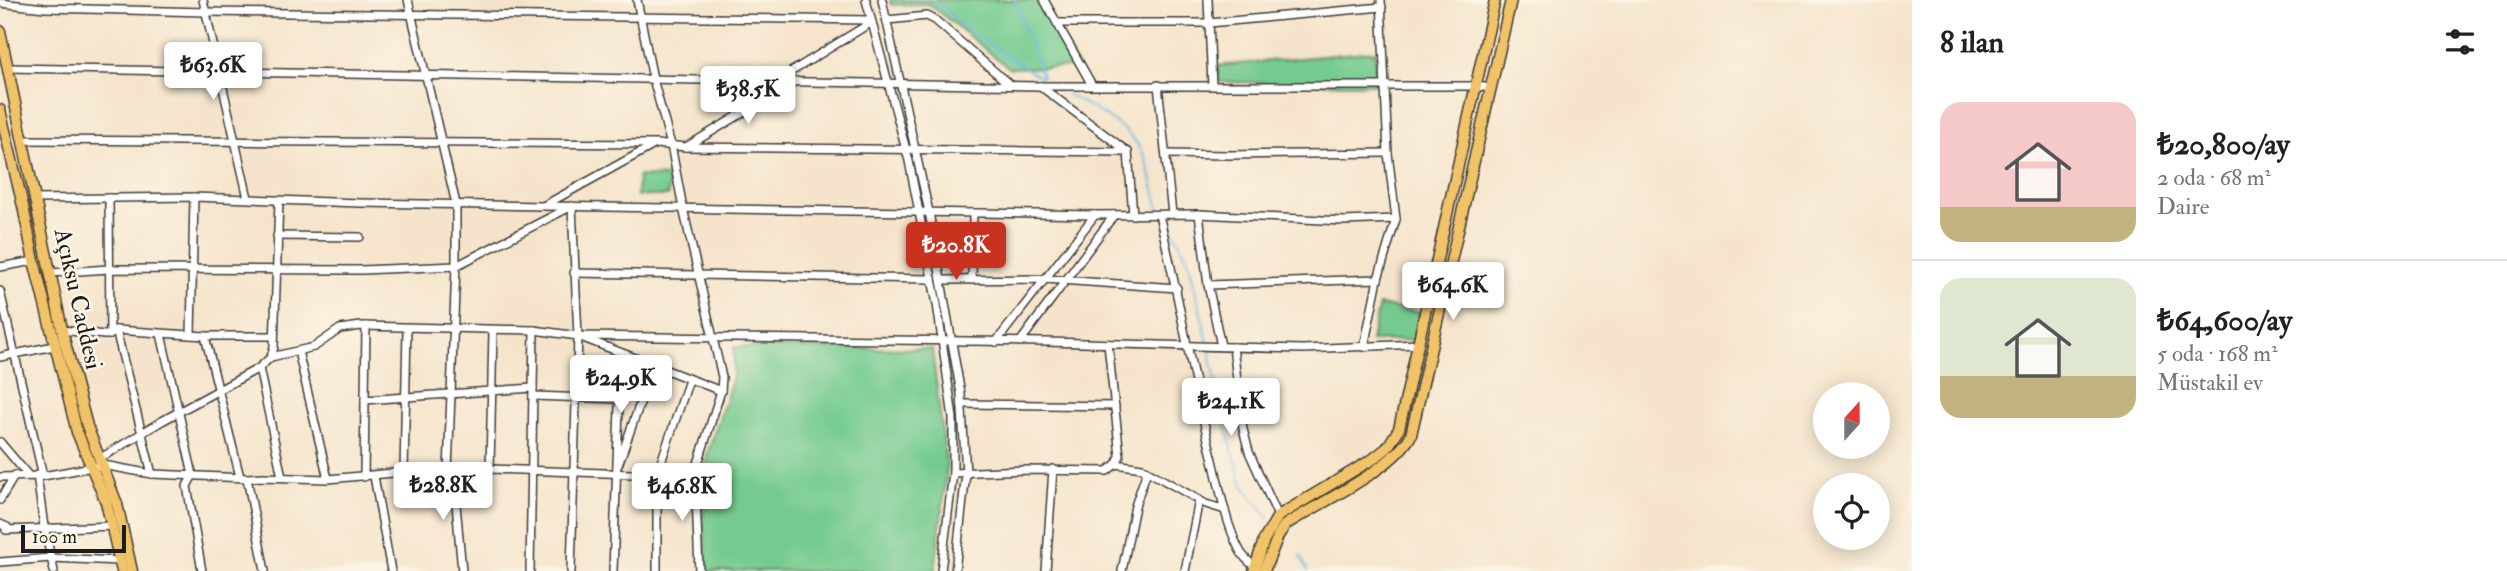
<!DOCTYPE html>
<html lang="tr">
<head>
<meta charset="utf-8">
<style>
	:root { --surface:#fff; --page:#f6f6f6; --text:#202124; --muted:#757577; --line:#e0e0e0; --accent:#c8321e }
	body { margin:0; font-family:"IM FELL Double Pica",serif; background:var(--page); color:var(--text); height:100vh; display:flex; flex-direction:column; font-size:26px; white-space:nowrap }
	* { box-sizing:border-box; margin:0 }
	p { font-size:23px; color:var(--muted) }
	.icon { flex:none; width:38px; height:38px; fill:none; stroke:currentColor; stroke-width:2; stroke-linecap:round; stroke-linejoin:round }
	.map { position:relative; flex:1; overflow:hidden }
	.sheet { display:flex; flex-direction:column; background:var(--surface); width:595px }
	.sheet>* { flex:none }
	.needle { width:46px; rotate:21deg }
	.fabs { position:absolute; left:1813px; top:382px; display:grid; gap:14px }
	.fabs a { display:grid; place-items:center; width:77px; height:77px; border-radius:50%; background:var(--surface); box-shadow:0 4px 18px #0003; font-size:35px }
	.scale { position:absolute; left:21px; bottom:18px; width:105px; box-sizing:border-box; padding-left:7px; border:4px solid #1c1c1c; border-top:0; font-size:19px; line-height:24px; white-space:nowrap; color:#1c1c1c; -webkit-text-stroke:5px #fcf5e5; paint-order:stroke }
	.price { position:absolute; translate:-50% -60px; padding:0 16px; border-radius:7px; background:#fff; color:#222; font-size:23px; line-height:46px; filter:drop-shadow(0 2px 4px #0008) }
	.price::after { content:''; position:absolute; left:50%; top:42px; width:21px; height:16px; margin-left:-10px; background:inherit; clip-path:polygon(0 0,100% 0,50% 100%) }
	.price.on { background:var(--accent); color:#fff }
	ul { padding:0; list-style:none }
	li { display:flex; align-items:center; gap:21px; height:175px; padding:0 28px }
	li+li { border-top:2px solid var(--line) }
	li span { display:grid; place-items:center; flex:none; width:196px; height:140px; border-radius:21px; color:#555 }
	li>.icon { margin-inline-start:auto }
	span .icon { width:84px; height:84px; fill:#fffc; stroke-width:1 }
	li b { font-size:30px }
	h2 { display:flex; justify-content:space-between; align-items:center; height:84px; padding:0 28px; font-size:30px }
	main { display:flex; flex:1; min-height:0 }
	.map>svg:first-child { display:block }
	.green { fill:#75cb8f; stroke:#487456; stroke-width:2 }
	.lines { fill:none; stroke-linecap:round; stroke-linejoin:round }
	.stream { stroke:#63b5de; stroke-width:2 }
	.minor-casing { stroke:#3d3a36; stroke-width:10 }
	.major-casing { stroke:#3d3a36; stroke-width:13 }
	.minor { stroke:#fff; stroke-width:7 }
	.major { stroke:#f1c369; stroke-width:10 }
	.labels { text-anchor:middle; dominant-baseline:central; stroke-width:5; stroke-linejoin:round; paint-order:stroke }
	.street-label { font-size:24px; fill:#1c1c1c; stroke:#fcf5e5 }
</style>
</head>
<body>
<main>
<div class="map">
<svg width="1912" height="571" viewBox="0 0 1912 571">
	<rect width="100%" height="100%" fill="#fcf5e5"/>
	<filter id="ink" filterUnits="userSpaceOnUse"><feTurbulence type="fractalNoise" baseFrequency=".0143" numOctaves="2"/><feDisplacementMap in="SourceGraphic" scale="14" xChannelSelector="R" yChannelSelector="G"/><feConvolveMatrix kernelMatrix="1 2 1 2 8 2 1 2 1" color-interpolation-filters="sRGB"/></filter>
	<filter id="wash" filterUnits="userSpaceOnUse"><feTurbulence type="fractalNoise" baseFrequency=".00686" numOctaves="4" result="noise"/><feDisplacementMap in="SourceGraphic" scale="28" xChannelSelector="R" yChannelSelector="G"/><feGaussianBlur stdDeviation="1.57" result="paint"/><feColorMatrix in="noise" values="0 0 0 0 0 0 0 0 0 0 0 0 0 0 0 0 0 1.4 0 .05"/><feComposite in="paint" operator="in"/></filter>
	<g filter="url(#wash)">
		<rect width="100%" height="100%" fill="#f5e4cb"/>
		<g class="green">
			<polygon points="890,0 1039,0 1078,67 1009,68 929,4 891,5"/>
			<polygon points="1375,51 1376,84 1219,82 1217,66"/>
			<polygon points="638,176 668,177 668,196 637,196"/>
			<polygon points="1379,305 1421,313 1414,340 1371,341"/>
			<polygon points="734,347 932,349 947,469 935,571 707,571 703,521 707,455 733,377"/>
		</g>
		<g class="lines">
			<g class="stream">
				<polyline points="934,0 971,32 1041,78"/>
				<polyline points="1015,0 1042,77"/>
				<path d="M 1067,94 C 1094,111 1130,124 1144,156 C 1151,172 1154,192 1159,209"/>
				<polyline points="1170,225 1188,259 1208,343"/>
				<polyline points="1209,348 1227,431 1243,486 1269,518"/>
				<polyline points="1301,556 1308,571"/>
			</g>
		</g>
	</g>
	<g filter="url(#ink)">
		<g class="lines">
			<g class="minor-casing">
				<g id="minor">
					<polyline points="203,0 248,198"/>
					<polyline points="408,0 456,204 456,266 448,471"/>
					<polyline points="637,0 653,79 671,145 683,208 722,377 721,391 695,473 699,571"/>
					<polyline points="866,0 909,161 937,304 953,418 953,473 941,571"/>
					<polyline points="882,0 929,212 961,394 966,473 955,571"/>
					<polyline points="1044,0 1092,85"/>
					<polyline points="1208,0 1212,85"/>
					<polyline points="0,3 45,8 206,12 871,20"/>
					<polyline points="887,20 927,16 935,20 1010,85"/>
					<polyline points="1057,23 1209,23 1382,7"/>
					<polyline points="7,68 1040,86 1477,86 1490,88"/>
					<polyline points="776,81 872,22"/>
					<polyline points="1158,85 1172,214"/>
					<polyline points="1040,86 1128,152 1133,215"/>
					<polyline points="22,140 656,144 686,147 1128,152"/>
					<polyline points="686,147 796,81"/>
					<polyline points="1166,154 1228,155 1388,153"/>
					<polyline points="109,198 110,335"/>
					<polyline points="34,199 194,197 360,203 1095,215 1199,214 1343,221 1396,219"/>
					<polyline points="545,205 654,145"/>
					<polyline points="1199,214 1208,285 1221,346"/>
					<path d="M 1159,215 C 1179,296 1192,379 1213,460 C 1220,489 1225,520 1238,547 C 1242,556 1248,561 1255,567"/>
					<polyline points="277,236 360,237"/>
					<polyline points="0,267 34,261"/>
					<polyline points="50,273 109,269 361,270 456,266 572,206 578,336 721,391"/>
					<polyline points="574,273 932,279"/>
					<polyline points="942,280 1045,279 1177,288"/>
					<polyline points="972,280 973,213"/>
					<polyline points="1208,285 1378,279"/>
					<polyline points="0,291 43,476"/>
					<polyline points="62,330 104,335 110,335 116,330 205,336 274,336"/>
					<polyline points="116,330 152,474"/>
					<polyline points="161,334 193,475 187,486 202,571"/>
					<polyline points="191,335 194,197"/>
					<polyline points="205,336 240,477"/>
					<polyline points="996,342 1095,215"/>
					<polyline points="1020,342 1114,215"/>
					<polyline points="1233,347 1243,429 1249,452 1278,516"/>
					<polyline points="1364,347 1378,279 1396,219 1388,153 1381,0"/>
					<polyline points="298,351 328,479"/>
					<polyline points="0,357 54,346"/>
					<polyline points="271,357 314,347 340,329 361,326 534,330 578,336 1046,342 1303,349 1419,344"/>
					<polyline points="259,368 282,477"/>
					<polyline points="533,396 619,399"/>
					<polyline points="365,400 533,388"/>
					<polyline points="962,404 1115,406"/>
					<polyline points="0,442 27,474"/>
					<polyline points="99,459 162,421 259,368 271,357 274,347 279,200"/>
					<polyline points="1116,464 1142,468 1206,504 1225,510"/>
					<polyline points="618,465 653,367"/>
					<polyline points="490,469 493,330"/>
					<polyline points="453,471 462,571"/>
					<polyline points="404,472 407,329"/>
					<polyline points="953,473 1025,470 1107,471 1116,464 1120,456 1108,344"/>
					<polyline points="37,475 44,527 54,571"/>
					<polyline points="374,476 391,571"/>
					<polyline points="0,477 43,476 103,465 152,474 247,478 262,477 328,479 404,472 490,469 688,476 695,473"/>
					<polyline points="364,477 366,326"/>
					<polyline points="247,478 265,571"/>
					<polyline points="0,500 15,475"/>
					<polyline points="0,524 7,527 6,530 113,526"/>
					<polyline points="0,562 51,558 120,561"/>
					<polyline points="530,571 534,330"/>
					<polyline points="571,571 578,336"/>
					<polyline points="613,571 621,353"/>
					<polyline points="657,571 657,474 689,380"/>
					<polyline points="1046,571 1053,469"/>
					<polyline points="1122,571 1135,506 1147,471"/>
					<polyline points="1185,571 1199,500"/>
				</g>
			</g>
			<g class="major-casing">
				<g id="major">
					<polyline points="0,31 64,339 87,426 117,504 132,571"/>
					<polyline points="0,110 23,206 34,261 77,432 106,502 122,571"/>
					<polyline points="1254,571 1264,540 1278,516 1373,459 1387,448 1399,429 1495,0"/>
					<path d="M 1264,571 L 1278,536 L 1285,525 C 1319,503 1394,469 1411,435 L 1511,0"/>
				</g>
			</g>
			<use href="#minor" class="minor"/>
			<use href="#major" class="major"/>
		</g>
	</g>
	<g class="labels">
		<g class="street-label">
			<text transform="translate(78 299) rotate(77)">Açıksu Caddesi</text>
		</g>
	</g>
</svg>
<div class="fabs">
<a><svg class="needle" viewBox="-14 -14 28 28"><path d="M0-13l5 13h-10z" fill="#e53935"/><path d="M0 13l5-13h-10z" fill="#757577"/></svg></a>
<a><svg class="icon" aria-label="locate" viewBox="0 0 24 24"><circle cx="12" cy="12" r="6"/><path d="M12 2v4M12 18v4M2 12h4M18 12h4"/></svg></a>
</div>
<div class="scale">100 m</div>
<b class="price" style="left:213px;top:102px">₺63.6K</b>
<b class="price" style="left:748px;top:126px">₺38.5K</b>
<b class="price on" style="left:956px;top:282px">₺20.8K</b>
<b class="price" style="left:1453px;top:322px">₺64.6K</b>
<b class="price" style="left:621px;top:415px">₺24.9K</b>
<b class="price" style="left:1231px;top:438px">₺24.1K</b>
<b class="price" style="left:443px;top:522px">₺28.8K</b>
<b class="price" style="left:682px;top:523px">₺46.8K</b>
</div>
<section class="sheet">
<h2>8 ilan<svg class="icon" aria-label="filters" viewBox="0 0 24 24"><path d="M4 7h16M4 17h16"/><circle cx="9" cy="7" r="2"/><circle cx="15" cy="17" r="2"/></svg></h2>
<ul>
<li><span style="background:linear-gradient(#f6c9c9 75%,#c2b280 0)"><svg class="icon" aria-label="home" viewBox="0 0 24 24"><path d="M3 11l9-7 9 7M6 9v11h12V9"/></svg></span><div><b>₺20,800/ay</b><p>2 oda · 68 m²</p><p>Daire</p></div></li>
<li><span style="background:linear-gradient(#dfe7d0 70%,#c2b280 0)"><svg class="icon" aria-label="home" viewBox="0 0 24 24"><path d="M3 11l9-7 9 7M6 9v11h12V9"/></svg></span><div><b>₺64,600/ay</b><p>5 oda · 168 m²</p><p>Müstakil ev</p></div></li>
</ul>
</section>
</main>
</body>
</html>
